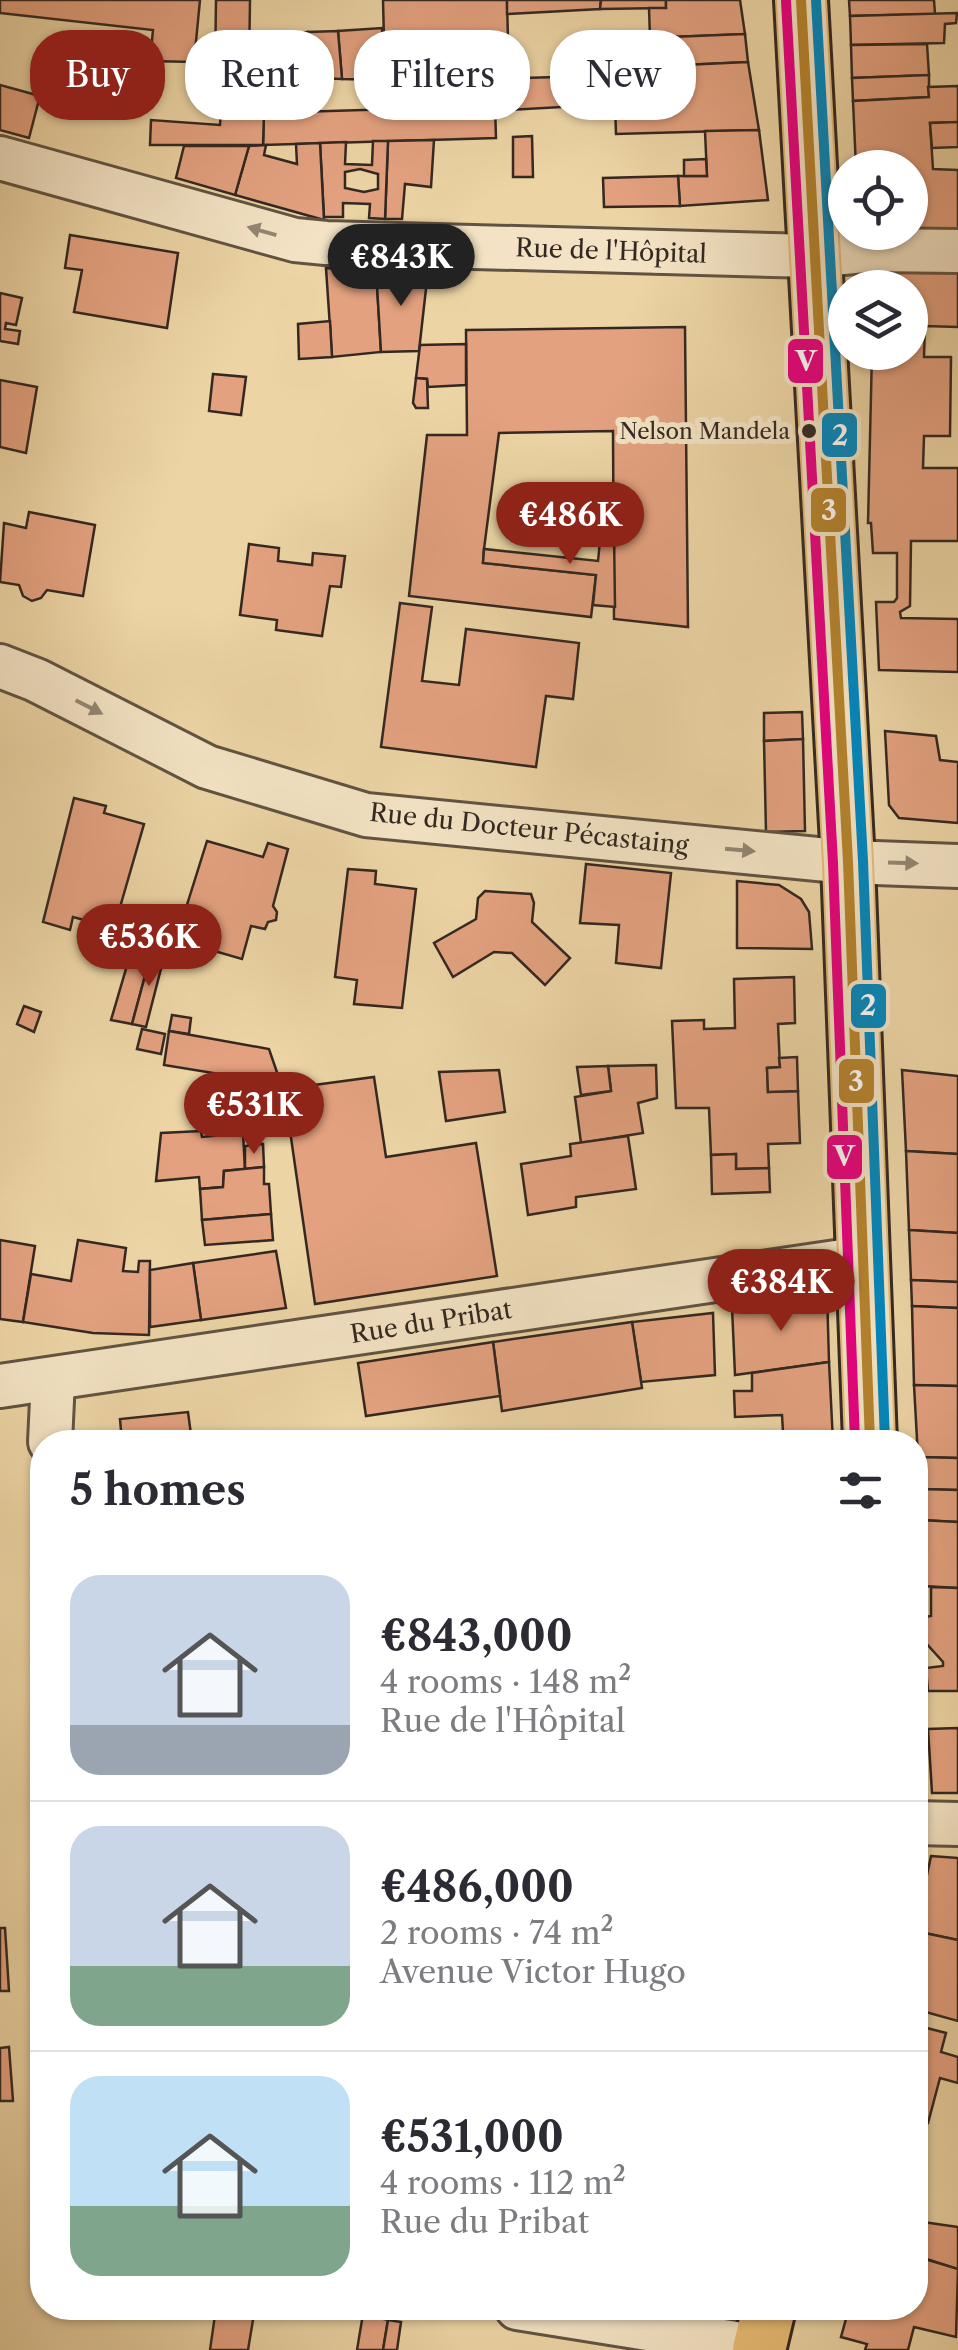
<!DOCTYPE html>
<html lang="en">
<head>
<meta charset="utf-8">
<style>
	:root { --surface:#fff; --page:#f2f2f3; --text:#2b2b33; --muted:#7c7c81; --line:#e1e1e2; --accent:#8f2418 }
	body { margin:0; font-family:"Libre Caslon Text",serif; background:var(--page); color:var(--text); height:100vh; display:flex; flex-direction:column; font-size:38px; white-space:nowrap }
	* { box-sizing:border-box; margin:0 }
	p { font-size:32px; color:var(--muted) }
	.icon { flex:none; width:55px; height:55px; fill:none; stroke:currentColor; stroke-width:2; stroke-linecap:round; stroke-linejoin:round }
	.map { position:relative; flex:1; overflow:hidden }
	.side { position:absolute; left:30px; top:1430px; width:898px; height:890px; display:flex; flex-direction:column; background:var(--surface); border-radius:40px; box-shadow:0 2px 8px #0004 }
	.side>* { flex:none }
	.banner { position:absolute; left:30px; top:30px; width:900px; height:90px; display:flex; gap:20px }
	.fabs { position:absolute; left:828px; top:150px; display:grid; gap:20px }
	.fabs a { display:grid; place-items:center; width:100px; height:100px; border-radius:50%; background:var(--surface); box-shadow:0 2px 8px #0004; font-size:50px }
	.price { position:absolute; translate:-50% -85px; padding:0 22px; border-radius:35px; background:var(--accent); color:#fff; font-size:32px; line-height:65px; filter:drop-shadow(0 2px 5px #0008) }
	.price::after { content:''; position:absolute; left:50%; top:60px; width:30px; height:22px; margin-left:-15px; background:inherit; clip-path:polygon(0 0,100% 0,50% 100%) }
	.price.on { background:#222; color:#fff }
	ul { padding:0; list-style:none }
	li { display:flex; align-items:center; gap:30px; height:250px; padding:0 40px }
	li+li { border-top:2px solid var(--line) }
	li span { display:grid; place-items:center; flex:none; width:280px; height:200px; border-radius:30px; color:#555 }
	li>.icon { margin-inline-start:auto }
	span .icon { width:120px; height:120px; fill:#fffc; stroke-width:1 }
	li b { font-size:42px }
	h2 { display:flex; justify-content:space-between; align-items:center; height:120px; padding:0 40px; font-size:42px }
	.pill { padding:0 35px; border-radius:40px; background:var(--surface); box-shadow:0 2px 8px #0004; font-size:35px; line-height:90px }
	.pill.on { background:var(--accent); color:#fff }
	.map>svg:first-child { display:block }
	.building { fill:#e3a17f; stroke:#332822; stroke-width:2.5; fill-rule:evenodd }
	.lines { fill:none; stroke-linecap:round; stroke-linejoin:round }
	.minor-casing { stroke:#615342; stroke-width:48 }
	.major-casing { stroke:#332822; stroke-width:58 }
	.minor { stroke:#f3e3c4; stroke-width:42 }
	.major { stroke:#e6ba72; stroke-width:52 }
	.bus-1-casing { stroke:#f3e3c4; stroke-width:18 }
	.bus-2-casing { stroke:#f3e3c4; stroke-width:18 }
	.bus-3-casing { stroke:#f3e3c4; stroke-width:18 }
	.bus-1 { stroke:#b4822d; stroke-width:10 }
	.bus-2 { stroke:#e5007d; stroke-width:10 }
	.bus-3 { stroke:#0086bd; stroke-width:10 }
	.oneway { fill:#938673 }
	.bus-dot { fill:#332822; stroke:#f3e3c4; stroke-width:4 }
	.labels { text-anchor:middle; dominant-baseline:central; stroke-width:10; stroke-linejoin:round; paint-order:stroke }
	.bus-label { font-size:22px; fill:#332822; stroke:#f3e3c4; text-anchor:end }
	.street-label { font-size:25px; fill:#332822; stroke:#f3e3c4 }
	.line-badge { stroke:#f3e3c4; stroke-width:4 }
	.badge-label { font-size:28px; text-anchor:middle; font-weight:bold; fill:#fff }
</style>
</head>
<body>
<div class="map">
<svg width="958" height="2350" viewBox="0 0 958 2350">
	<rect width="100%" height="100%" fill="#ecd4a4"/>
	<filter id="stains"><feTurbulence type="fractalNoise" baseFrequency=".002" numOctaves="4"/><feColorMatrix values="0 0 0 0 .2 0 0 0 0 .09 0 0 0 0 .02 0 0 0 .5 -.17"/></filter>
	<radialGradient id="worn" r=".72"><stop offset=".6" stop-color="#630" stop-opacity="0"/><stop offset="1" stop-color="#630" stop-opacity=".3"/></radialGradient>
	<g class="building">
		<polygon points="0,0 200,0 194,62 150,61 153,30 0,13"/>
		<polygon points="216,0 250,0 249,65 266,65 266,58 295,58 294,34 308,32 310,78 215,73"/>
		<polygon points="383,0 507,0 509,80 385,80"/>
		<polygon points="507,0 601,0 600,9 507,14"/>
		<polygon points="601,0 666,0 666,8 600,9"/>
		<polygon points="666,0 740,0 745,34 650,38 649,8 666,8"/>
		<polygon points="849,0 934,0 935,14 850,16"/>
		<polygon points="957,13 956,23 945,24 944,43 851,45 850,16"/>
		<polygon points="382,28 385,80 342,79 338,31"/>
		<polygon points="338,31 342,79 310,78 308,32"/>
		<polygon points="745,34 748,62 619,68 618,40 646,39 646,53 670,52 670,37"/>
		<polygon points="927,44 929,75 852,78 851,45"/>
		<polygon points="748,62 759,130 616,134 615,104 507,110 506,105 495,105 495,94 462,95 462,80 620,75 619,68"/>
		<polygon points="929,75 929,97 853,101 852,78"/>
		<polygon points="0,85 40,96 29,138 0,130"/>
		<polygon points="958,86 958,122 930,123 933,169 958,170 958,231 910,230 910,168 856,168 853,101 929,97 928,87"/>
		<polygon points="495,106 496,138 263,145 264,113"/>
		<polygon points="221,110 264,113 263,145 150,145 151,120 220,125"/>
		<polygon points="958,122 958,147 932,148 930,123"/>
		<polygon points="759,130 768,200 680,206 678,176 707,176 705,131"/>
		<polygon points="532,136 533,177 513,177 513,137"/>
		<polygon points="434,140 431,187 405,184 402,219 385,219 388,141"/>
		<path d="M 373,141 L 388,141 L 385,219 L 369,218 L 370,204 L 343,203 L 343,217 L 324,217 L 320,143 L 346,142 L 345,164 L 372,165 ZM 360,169 L 378,174 L 378,189 L 364,192 L 345,188 L 345,172 Z"/>
		<polygon points="320,143 324,220 235,195 249,146 266,145 264,155 297,164 296,144"/>
		<polygon points="184,146 249,146 235,195 176,178"/>
		<polygon points="706,159 707,176 684,176 684,160"/>
		<polygon points="678,176 680,206 604,207 603,178"/>
		<polygon points="70,235 178,253 167,328 74,312 82,270 65,268"/>
		<polygon points="870,266 958,268 958,327 925,326 924,357 951,357 950,436 924,436 923,468 958,468 958,541 911,541 910,606 900,612 901,618 958,619 958,672 879,670 876,602 894,602 897,598 897,553 873,553 871,523 868,523 872,352 910,352 910,288 870,288"/>
		<polygon points="326,268 376,269 381,352 332,357"/>
		<polygon points="376,269 428,271 419,351 381,352"/>
		<polygon points="0,293 22,298 16,325 6,323 5,329 20,331 18,344 0,341"/>
		<polygon points="330,321 332,357 299,359 298,324"/>
		<polygon points="685,327 688,627 614,619 613,431 499,433 484,549 483,563 596,575 591,617 409,596 427,435 467,435 466,330"/>
		<polygon points="466,344 466,385 428,387 427,379 416,378 420,345"/>
		<polygon points="213,374 246,377 241,415 209,411"/>
		<polygon points="416,378 427,379 428,408 416,408 413,403"/>
		<polygon points="0,380 37,387 26,453 0,447"/>
		<polygon points="29,512 95,525 83,596 47,590 41,598 32,601 23,596 19,585 0,582 4,523 26,528"/>
		<polygon points="601,531 614,532 615,607 593,605 596,575 483,563 484,549 598,561"/>
		<polygon points="249,544 279,548 278,561 312,565 313,553 345,556 341,587 330,586 322,636 276,630 277,620 240,615"/>
		<polygon points="400,603 432,607 422,681 459,685 466,629 579,643 573,699 546,696 536,767 381,747"/>
		<polygon points="802,712 803,739 764,741 764,713"/>
		<polygon points="885,731 936,736 940,760 958,762 958,823 899,818 889,805"/>
		<polygon points="803,739 805,831 766,832 764,741"/>
		<polygon points="74,798 106,806 104,813 144,824 114,928 73,917 70,930 43,922"/>
		<polygon points="207,841 263,857 268,843 288,849 273,906 277,912 276,920 268,922 265,929 251,926 242,959 176,940"/>
		<polygon points="586,864 671,873 661,968 616,963 619,925 580,923"/>
		<polygon points="348,869 376,871 375,884 416,889 402,1008 354,1004 357,980 335,977"/>
		<polygon points="737,881 779,885 801,899 809,912 812,949 737,948"/>
		<polygon points="485,891 531,894 534,903 532,922 570,958 545,985 512,953 494,952 453,977 434,943 476,919 478,898"/>
		<polygon points="133,945 152,950 132,1024 111,1020"/>
		<polygon points="152,950 165,953 146,1027 132,1024"/>
		<polygon points="794,977 795,1023 778,1024 780,1067 767,1068 768,1092 798,1091 800,1143 768,1144 769,1168 736,1169 736,1154 711,1155 709,1108 676,1108 672,1021 704,1020 704,1029 735,1028 734,979"/>
		<polygon points="24,1006 41,1012 34,1032 17,1024"/>
		<polygon points="172,1015 191,1018 189,1034 169,1031"/>
		<polygon points="142,1029 165,1034 161,1054 137,1049"/>
		<polygon points="169,1031 269,1049 281,1084 164,1065"/>
		<polygon points="797,1057 798,1091 768,1092 767,1068 780,1067 779,1058"/>
		<polygon points="656,1065 657,1098 638,1103 643,1133 581,1143 575,1097 611,1091 608,1066"/>
		<polygon points="608,1066 611,1091 581,1095 577,1067"/>
		<polygon points="499,1070 505,1112 446,1121 439,1072"/>
		<polygon points="902,1070 958,1076 958,1154 906,1151"/>
		<polygon points="374,1077 386,1157 476,1143 497,1276 315,1304 284,1089"/>
		<polygon points="201,1131 202,1137 243,1133 245,1169 224,1171 223,1187 200,1189 199,1177 156,1181 161,1133"/>
		<polygon points="628,1136 636,1189 576,1197 576,1207 528,1215 521,1164 571,1156 570,1144"/>
		<polygon points="263,1144 264,1167 245,1169 245,1146"/>
		<polygon points="906,1151 958,1154 958,1233 909,1230"/>
		<polygon points="736,1154 736,1169 769,1168 770,1192 712,1194 711,1155"/>
		<polygon points="264,1167 264,1184 269,1184 271,1214 202,1220 200,1189 223,1187 224,1171"/>
		<polygon points="271,1214 273,1240 205,1245 202,1220"/>
		<polygon points="909,1230 958,1233 958,1282 911,1280"/>
		<polygon points="0,1240 35,1246 23,1322 0,1319"/>
		<polygon points="78,1240 126,1248 123,1271 138,1272 139,1261 150,1261 149,1335 93,1333 23,1322 31,1274 71,1281"/>
		<polygon points="276,1251 286,1308 201,1320 193,1263"/>
		<polygon points="193,1263 201,1320 150,1327 150,1270"/>
		<polygon points="911,1280 958,1282 958,1308 912,1306"/>
		<polygon points="827,1292 829,1362 735,1375 732,1307"/>
		<polygon points="912,1306 958,1308 958,1386 914,1385"/>
		<polygon points="713,1313 715,1375 641,1382 632,1322"/>
		<polygon points="632,1322 642,1388 502,1411 493,1342"/>
		<polygon points="493,1342 500,1396 366,1416 358,1363"/>
		<polygon points="829,1362 833,1442 765,1442 766,1434 783,1432 782,1415 735,1417 734,1391 752,1391 752,1373"/>
		<polygon points="914,1385 958,1386 958,1458 918,1457"/>
		<polygon points="188,1412 192,1442 122,1442 120,1419"/>
		<polygon points="918,1457 958,1458 958,1490 919,1489"/>
		<polygon points="919,1489 958,1490 958,1522 920,1520"/>
		<polygon points="920,1520 958,1522 958,1588 923,1586"/>
		<polygon points="931,1587 958,1588 958,1691 928,1691 926,1668 943,1666 943,1662 925,1642 924,1617 931,1616"/>
		<polygon points="958,1728 958,1793 932,1793 928,1729"/>
		<polygon points="931,1856 958,1858 958,1940 915,1931"/>
		<polygon points="0,1928 5,1928 9,1991 0,1991"/>
		<polygon points="915,1931 958,1940 958,2021 915,2009"/>
		<polygon points="915,2025 946,2033 941,2052 958,2057 958,2083 940,2078 928,2123 915,2119"/>
		<polygon points="9,2047 13,2101 0,2101 0,2048"/>
		<polygon points="923,2222 958,2227 958,2269 923,2258 925,2248 921,2248 918,2241"/>
		<polygon points="915,2256 958,2269 956,2337 914,2327 908,2350 865,2350 867,2344 841,2337 849,2308 915,2308"/>
		<polygon points="216,2308 255,2308 248,2350 210,2350"/>
		<polygon points="363,2314 388,2320 383,2350 357,2350"/>
		<polygon points="388,2320 401,2322 397,2350 383,2350"/>
	</g>
	<g class="lines">
		<g class="minor-casing">
			<g id="minor">
				<polyline points="0,158 295,240 326,243 813,256 873,250 958,251"/>
				<polyline points="0,666 36,680 207,767 366,815 848,862 958,866"/>
				<polyline points="0,1386 863,1258"/>
				<polyline points="50,1442 53,1379"/>
				<polyline points="915,1823 958,1824"/>
				<polyline points="517,2308 760,2347"/>
			</g>
		</g>
		<g class="major-casing">
			<g id="major">
				<polyline points="801,0 848,862 870,1442"/>
				<polyline points="759,2350 769,2308"/>
			</g>
		</g>
		<use href="#minor" class="minor"/>
		<use href="#major" class="major"/>
		<g class="bus-1-casing">
			<polyline id="bus-1" points="801,0 848,862 870,1442"/>
		</g>
		<g class="bus-2-casing">
			<polyline id="bus-2" points="786,1 833,863 855,1442"/>
		</g>
		<g class="bus-3-casing">
			<polyline id="bus-3" points="816,0 863,861 885,1441"/>
		</g>
		<use href="#bus-1" class="bus-1"/>
		<use href="#bus-2" class="bus-2"/>
		<use href="#bus-3" class="bus-3"/>
	</g>
	<defs><path id="oneway-solid" d="M-6-.8H1V-3.2L6.5 0L1 3.2V.8H-6Z" transform="scale(2.5)"/></defs>
	<g class="oneway">
		<use href="#oneway-solid" transform="translate(262 231) rotate(-164)"/>
		<use href="#oneway-solid" transform="translate(89 707) rotate(27)"/>
		<use href="#oneway-solid" transform="translate(740 850) rotate(5)"/>
		<use href="#oneway-solid" transform="translate(903 863) rotate(2)"/>
	</g>
	<circle class="bus-dot" cx="809" cy="431" r="9"/>
	<g class="labels">
		<g class="bus-label">
			<text x="790" y="431">Nelson Mandela</text>
		</g>
		<g class="street-label">
			<text transform="translate(611 251) rotate(2)">Rue de l'Hôpital</text>
			<text transform="translate(529 829) rotate(6)">Rue du Docteur Pécastaing</text>
			<text transform="translate(431 1322) rotate(-9)">Rue du Pribat</text>
		</g>
	</g>
	<g class="line-badge">
		<rect x="786" y="337" width="39" height="48" rx="10" fill="#e5007d"/>
		<rect x="820" y="411" width="39" height="48" rx="10" fill="#0086bd"/>
		<rect x="809" y="486" width="39" height="48" rx="10" fill="#b4822d"/>
		<rect x="849" y="982" width="39" height="48" rx="10" fill="#0086bd"/>
		<rect x="837" y="1057" width="39" height="48" rx="10" fill="#b4822d"/>
		<rect x="825" y="1133" width="39" height="48" rx="10" fill="#e5007d"/>
	</g>
	<g class="badge-label">
		<text x="806" y="371">V</text>
		<text x="840" y="445">2</text>
		<text x="829" y="520">3</text>
		<text x="868" y="1015">2</text>
		<text x="856" y="1091">3</text>
		<text x="844" y="1166">V</text>
	</g>
	<rect width="100%" height="100%" filter="url(#stains)"/>
	<rect width="100%" height="100%" fill="url(#worn)"/>
</svg>
<div class="fabs">
<a><svg class="icon" aria-label="locate" viewBox="0 0 24 24"><circle cx="12" cy="12" r="6"/><path d="M12 2v4M12 18v4M2 12h4M18 12h4"/></svg></a>
<a><svg class="icon" aria-label="layers" viewBox="0 0 24 24"><path d="M12 4l9 5-9 5-9-5zM3 14l9 5 9-5"/></svg></a>
</div>
<b class="price on" style="left:401px;top:309px">€843K</b>
<b class="price" style="left:570px;top:567px">€486K</b>
<b class="price" style="left:149px;top:989px">€536K</b>
<b class="price" style="left:254px;top:1157px">€531K</b>
<b class="price" style="left:781px;top:1334px">€384K</b>
<div class="banner">
<a class="pill on">Buy</a>
<a class="pill">Rent</a>
<a class="pill">Filters</a>
<a class="pill">New</a>
</div>
<section class="side">
<h2>5 homes<svg class="icon" aria-label="filters" viewBox="0 0 24 24"><path d="M4 7h16M4 17h16"/><circle cx="9" cy="7" r="2"/><circle cx="15" cy="17" r="2"/></svg></h2>
<ul>
<li><span style="background:linear-gradient(#c9d6e8 75%,#9aa5b1 0)"><svg class="icon" aria-label="home" viewBox="0 0 24 24"><path d="M3 11l9-7 9 7M6 9v11h12V9"/></svg></span><div><b>€843,000</b><p>4 rooms · 148 m²</p><p>Rue de l'Hôpital</p></div></li>
<li><span style="background:linear-gradient(#c9d6e8 70%,#7fa58c 0)"><svg class="icon" aria-label="home" viewBox="0 0 24 24"><path d="M3 11l9-7 9 7M6 9v11h12V9"/></svg></span><div><b>€486,000</b><p>2 rooms · 74 m²</p><p>Avenue Victor Hugo</p></div></li>
<li><span style="background:linear-gradient(#bfe0f5 65%,#7fa58c 0)"><svg class="icon" aria-label="home" viewBox="0 0 24 24"><path d="M3 11l9-7 9 7M6 9v11h12V9"/></svg></span><div><b>€531,000</b><p>4 rooms · 112 m²</p><p>Rue du Pribat</p></div></li>
</ul>
</section>
</div>
</body>
</html>
